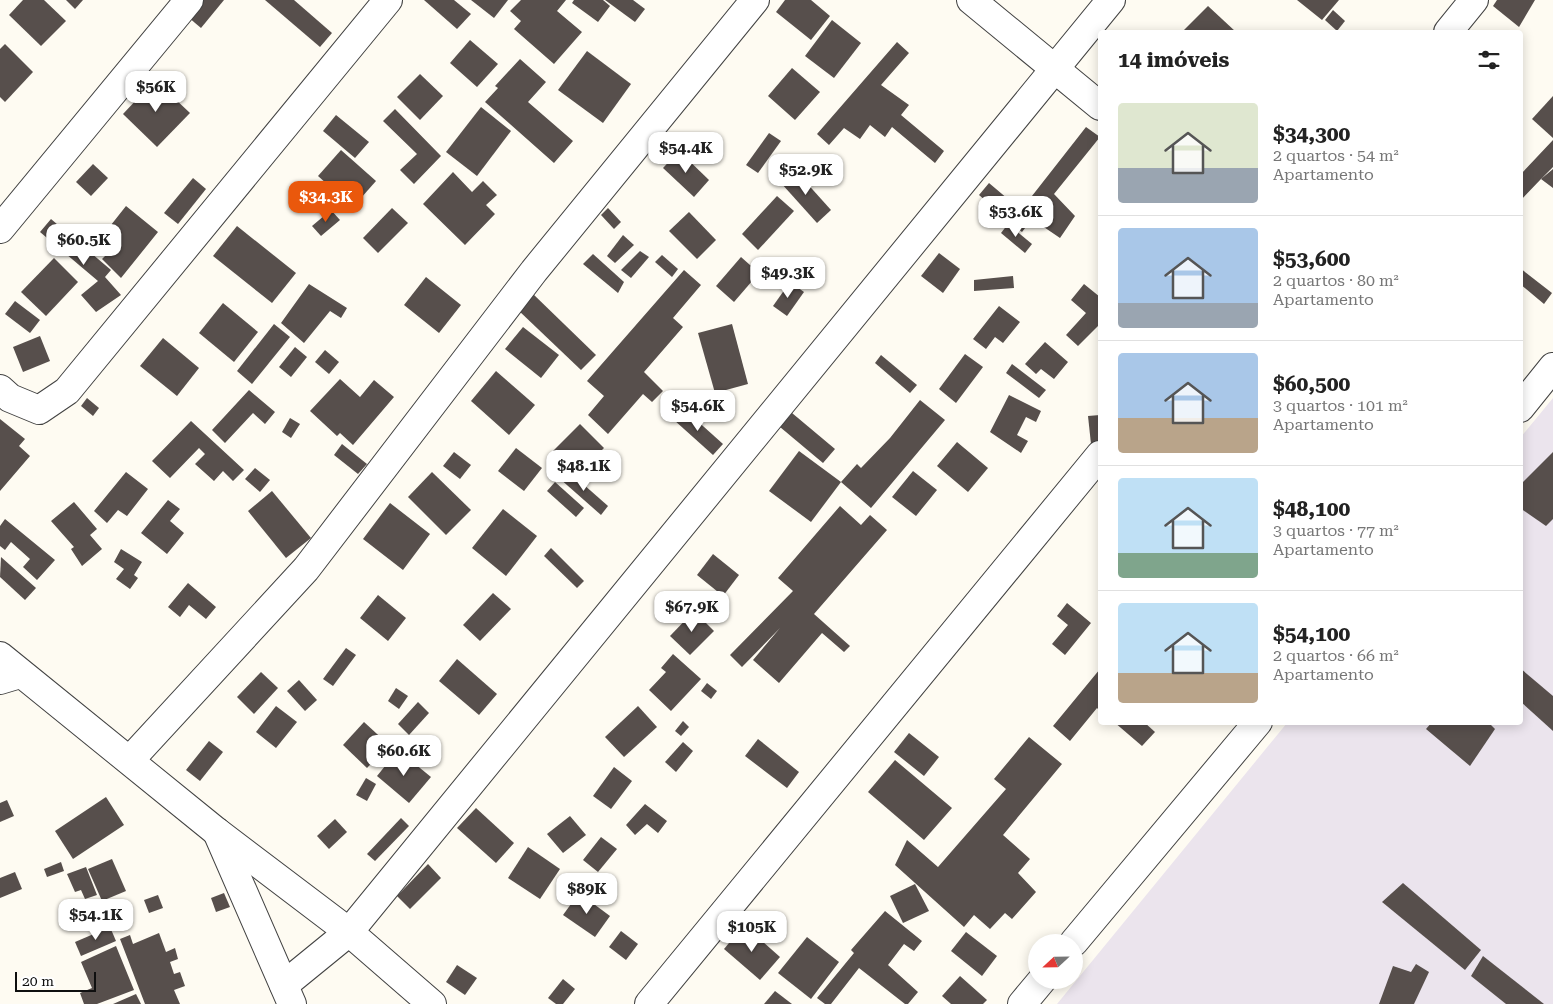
<!DOCTYPE html>
<html lang="pt">
<head>
<meta charset="utf-8">
<style>
	:root { --surface:#fff; --page:#f6f6f6; --text:#222; --muted:#767676; --line:#e0e0e0; --accent:#ea580c }
	body { margin:0; font-family:"Roboto Serif",serif; background:var(--page); color:var(--text); height:100vh; display:flex; flex-direction:column; font-size:19px; white-space:nowrap }
	* { box-sizing:border-box; margin:0 }
	p { font-size:16px; color:var(--muted) }
	.icon { flex:none; width:28px; height:28px; fill:none; stroke:currentColor; stroke-width:2; stroke-linecap:round; stroke-linejoin:round }
	.map { position:relative; flex:1; overflow:hidden }
	.sheet { position:absolute; left:1098px; top:30px; width:425px; height:695px; display:flex; flex-direction:column; background:var(--surface); border-radius:5px; box-shadow:0 2px 12px #0003 }
	.sheet>* { flex:none }
	.needle { width:32px; rotate:248deg }
	.controls { position:absolute; left:1028px; top:934px; display:grid; gap:10px }
	.controls a { display:grid; place-items:center; width:55px; height:55px; border-radius:50%; background:var(--surface); box-shadow:0 2px 12px #0003; font-size:25px }
	.scale { position:absolute; left:15px; bottom:12px; width:81px; box-sizing:border-box; padding-left:5px; border:2px solid #0f0f0f; border-top:0; font-size:14px; line-height:18px; white-space:nowrap; color:#0f0f0f; -webkit-text-stroke:4px #fff; paint-order:stroke }
	.price { position:absolute; translate:-50% -42px; padding:0 11px; border-radius:10px; background:#fff; color:#222; font-size:16px; line-height:32px; filter:drop-shadow(0 1px 2px #0008) }
	.price::after { content:''; position:absolute; left:50%; top:30px; width:15px; height:11px; margin-left:-8px; background:inherit; clip-path:polygon(0 0,100% 0,50% 100%) }
	.price.active { background:var(--accent); color:#fff }
	ul { padding:0; list-style:none }
	li { display:flex; align-items:center; gap:15px; height:125px; padding:0 20px }
	li+li { border-top:1px solid var(--line) }
	li span { display:grid; place-items:center; flex:none; width:140px; height:100px; border-radius:5px; color:#555 }
	li>.icon { margin-inline-start:auto }
	span .icon { width:60px; height:60px; fill:#fffc; stroke-width:1 }
	li b { font-size:21px }
	h2 { display:flex; justify-content:space-between; align-items:center; height:60px; padding:0 20px; font-size:21px }
	.map>svg:first-child { display:block }
	.industrial { fill:#ebe4ed }
	.building { fill:#574f4c }
	.lines { fill:none; stroke-linecap:round; stroke-linejoin:round }
	.minor-casing { stroke:#424242; stroke-width:30 }
	.tertiary-casing { stroke:#424242; stroke-width:30 }
	.minor { stroke:#fff; stroke-width:28 }
	.tertiary { stroke:#fff; stroke-width:28 }
</style>
</head>
<body>
<div class="map">
<svg width="1553" height="1004" viewBox="0 0 1553 1004">
	<rect width="100%" height="100%" fill="#fefbf2"/>
	<polygon class="industrial" points="1553,398 1553,1004 1057,1004 1287,723 1520,722 1520,438"/>
	<g class="building">
		<polygon points="23,0 44,0 66,21 41,46 9,15"/>
		<polygon points="66,0 83,0 75,9"/>
		<polygon points="202,0 224,0 201,28 188,17"/>
		<polygon points="265,0 294,0 332,33 320,47"/>
		<polygon points="424,0 454,0 471,14 457,29"/>
		<polygon points="471,0 508,0 494,18"/>
		<polygon points="521,0 566,0 557,11 582,32 554,64 514,29 521,21 510,11"/>
		<polygon points="574,0 603,0 610,6 598,22 572,3"/>
		<polygon points="605,0 633,0 645,9 635,22"/>
		<polygon points="785,0 811,0 830,16 811,40 776,12"/>
		<polygon points="1297,0 1339,0 1322,20"/>
		<polygon points="1497,0 1535,0 1519,27 1493,6"/>
		<polygon points="1208,6 1236,32 1186,32 1184,30"/>
		<polygon points="1333,10 1345,21 1337,31 1325,20"/>
		<polygon points="832,20 861,43 834,78 805,56"/>
		<polygon points="470,40 498,64 477,87 450,63"/>
		<polygon points="897,42 909,53 881,85 909,105 901,115 944,151 935,163 892,127 885,137 870,125 860,139 844,128 829,145 817,134"/>
		<polygon points="5,44 33,72 5,102 0,97 0,49"/>
		<polygon points="587,51 631,84 603,123 558,90"/>
		<polygon points="520,59 546,82 528,102 573,141 554,163 485,102 498,88 495,86"/>
		<polygon points="792,68 820,92 795,120 768,96"/>
		<polygon points="420,74 443,96 420,120 397,97"/>
		<polygon points="155,80 190,113 157,147 123,114"/>
		<polygon points="1553,96 1553,138 1532,119"/>
		<polygon points="481,107 511,131 477,176 446,152"/>
		<polygon points="395,109 441,156 414,184 400,170 417,154 383,121"/>
		<polygon points="336,115 369,142 355,158 323,131"/>
		<polygon points="1086,127 1100,137 1054,194 1075,216 1060,238 1032,219 1022,232 979,195 989,183 1021,210"/>
		<polygon points="769,133 781,141 758,173 746,165"/>
		<polygon points="1553,140 1553,167 1541,179 1553,169 1553,188 1541,179 1520,201 1520,175"/>
		<polygon points="341,150 376,181 353,207 318,176"/>
		<polygon points="679,151 709,180 694,197 663,168"/>
		<polygon points="93,164 108,178 91,196 76,182"/>
		<polygon points="795,170 831,210 817,223 781,183"/>
		<polygon points="453,172 472,192 483,181 497,195 486,205 495,214 465,245 423,204"/>
		<polygon points="193,178 206,189 178,224 164,213"/>
		<polygon points="777,196 794,211 758,250 742,234"/>
		<polygon points="126,206 158,232 121,278 102,259 112,249 108,245 100,255 92,249"/>
		<polygon points="392,208 408,223 378,253 363,238"/>
		<polygon points="608,208 621,222 614,229 601,215"/>
		<polygon points="331,210 340,220 321,236 312,226"/>
		<polygon points="689,212 716,240 697,259 669,231"/>
		<polygon points="51,219 111,270 105,277 121,295 96,312 81,295 98,281 40,232"/>
		<polygon points="1008,224 1032,244 1025,253 1001,233"/>
		<polygon points="237,226 296,273 272,303 213,256"/>
		<polygon points="623,235 634,245 615,263 607,256"/>
		<polygon points="640,251 649,257 631,278 621,270"/>
		<polygon points="939,253 960,269 943,293 921,276"/>
		<polygon points="593,254 624,282 618,293 583,264"/>
		<polygon points="662,255 678,269 672,277 655,262"/>
		<polygon points="741,257 759,273 734,302 716,286"/>
		<polygon points="54,258 78,282 46,316 21,292"/>
		<polygon points="1520,268 1552,293 1544,304 1520,284"/>
		<polygon points="684,270 701,285 673,318 683,327 644,372 663,391 652,402 643,394 608,434 588,415 604,396 587,381"/>
		<polygon points="1013,276 1014,288 974,291 974,280"/>
		<polygon points="426,277 461,305 439,333 404,305"/>
		<polygon points="790,282 804,292 787,316 773,306"/>
		<polygon points="309,284 347,308 341,318 330,311 304,343 281,323"/>
		<polygon points="1084,284 1100,297 1100,324 1078,346 1066,335 1086,313 1071,300"/>
		<polygon points="532,293 596,355 581,370 517,309"/>
		<polygon points="15,301 40,320 30,333 5,314"/>
		<polygon points="223,303 258,332 234,362 199,333"/>
		<polygon points="999,306 1020,322 1003,343 995,337 986,349 973,339"/>
		<polygon points="274,324 290,337 252,384 237,371"/>
		<polygon points="732,324 748,384 715,393 698,333"/>
		<polygon points="523,327 559,355 541,378 505,349"/>
		<polygon points="40,336 50,361 23,372 13,347"/>
		<polygon points="163,338 199,368 177,396 140,366"/>
		<polygon points="1045,342 1068,362 1054,379 1041,369 1036,374 1025,364"/>
		<polygon points="295,347 307,357 291,377 279,367"/>
		<polygon points="325,350 339,362 329,374 315,362"/>
		<polygon points="965,354 983,367 956,403 939,389"/>
		<polygon points="881,355 917,385 910,393 875,363"/>
		<polygon points="1012,364 1046,390 1039,398 1006,373"/>
		<polygon points="496,371 535,405 509,435 471,401"/>
		<polygon points="340,379 360,397 374,380 394,397 353,445 340,433 337,436 310,411"/>
		<polygon points="249,390 275,412 265,424 253,413 225,443 212,430"/>
		<polygon points="1009,395 1041,411 1036,422 1026,417 1017,435 1028,441 1021,453 990,432"/>
		<polygon points="87,398 99,408 93,416 81,406"/>
		<polygon points="920,400 945,420 871,508 841,482 857,464 861,468 890,438"/>
		<polygon points="684,409 723,444 713,455 674,420"/>
		<polygon points="792,413 835,449 823,463 780,427"/>
		<polygon points="1100,415 1100,443 1091,444 1088,416"/>
		<polygon points="290,418 300,424 291,438 282,432"/>
		<polygon points="0,419 25,439 19,446 30,456 0,491"/>
		<polygon points="191,421 244,470 233,481 223,471 214,481 195,464 205,454 199,448 170,478 152,461"/>
		<polygon points="580,424 604,448 577,475 553,451"/>
		<polygon points="957,442 988,468 968,492 937,466"/>
		<polygon points="342,444 367,464 358,474 334,455"/>
		<polygon points="516,448 542,468 524,491 498,471"/>
		<polygon points="799,451 841,482 811,522 769,491"/>
		<polygon points="454,452 471,465 460,479 443,466"/>
		<polygon points="1553,452 1553,519 1546,526 1520,508 1520,485"/>
		<polygon points="255,468 270,480 260,492 245,479"/>
		<polygon points="566,469 608,506 601,515 559,478"/>
		<polygon points="913,471 937,490 916,516 892,497"/>
		<polygon points="126,472 148,489 127,516 118,510 107,523 94,511"/>
		<polygon points="432,472 471,510 446,535 408,497"/>
		<polygon points="555,482 584,508 576,517 547,491"/>
		<polygon points="272,491 311,538 286,558 248,511"/>
		<polygon points="168,500 180,509 170,521 184,533 167,554 141,533"/>
		<polygon points="74,502 97,529 90,535 102,549 82,566 71,549 74,547 51,521"/>
		<polygon points="390,503 430,534 403,570 363,539"/>
		<polygon points="840,506 861,525 870,515 887,530 814,614 850,646 844,652 822,633 779,683 753,660 780,628 742,667 730,655 793,591 778,578"/>
		<polygon points="503,509 537,536 506,576 472,548"/>
		<polygon points="5,519 55,560 37,580 23,567 30,559 11,542 5,550 0,546 0,526"/>
		<polygon points="551,548 584,581 577,588 544,556"/>
		<polygon points="121,549 142,562 134,575 138,578 130,589 116,579 124,569 114,562"/>
		<polygon points="713,554 739,575 723,596 697,575"/>
		<polygon points="1,557 36,588 25,600 0,577"/>
		<polygon points="188,583 216,607 206,619 189,605 180,617 168,607"/>
		<polygon points="493,593 511,609 480,641 463,625"/>
		<polygon points="378,595 406,618 388,641 360,618"/>
		<polygon points="1067,603 1091,623 1065,655 1052,644 1068,625 1057,616"/>
		<polygon points="694,611 714,631 690,655 670,636"/>
		<polygon points="346,648 356,655 333,686 323,679"/>
		<polygon points="673,654 701,679 671,711 649,690 666,672 661,668"/>
		<polygon points="457,659 497,694 479,715 439,681"/>
		<polygon points="1520,668 1553,696 1553,731 1520,701"/>
		<polygon points="1100,669 1100,711 1097,708 1070,741 1053,726"/>
		<polygon points="261,672 278,688 254,714 237,697"/>
		<polygon points="299,680 317,700 305,711 287,691"/>
		<polygon points="707,683 717,691 711,699 701,691"/>
		<polygon points="396,688 408,696 399,709 388,701"/>
		<polygon points="418,702 429,713 409,735 398,724"/>
		<polygon points="276,706 297,722 276,748 256,732"/>
		<polygon points="638,706 657,727 624,757 605,737"/>
		<polygon points="683,721 689,727 681,736 675,731"/>
		<polygon points="364,722 389,745 367,768 343,745"/>
		<polygon points="1114,722 1144,722 1155,732 1142,746"/>
		<polygon points="1432,722 1488,722 1495,729 1470,766 1426,729"/>
		<polygon points="909,733 939,757 924,776 894,752"/>
		<polygon points="1029,737 1062,764 1003,835 1030,859 1018,873 1036,892 1012,919 1005,913 990,929 974,915 964,927 895,865 907,840 938,867 1006,789 994,779"/>
		<polygon points="758,739 799,772 787,788 745,756"/>
		<polygon points="209,741 223,752 200,781 186,770"/>
		<polygon points="683,742 693,751 676,772 665,762"/>
		<polygon points="398,750 431,777 409,803 377,776"/>
		<polygon points="895,760 952,808 924,840 868,792"/>
		<polygon points="614,767 632,781 611,809 593,796"/>
		<polygon points="366,778 376,784 367,801 356,795"/>
		<polygon points="106,797 124,825 73,859 55,831"/>
		<polygon points="7,800 14,816 0,822 0,803"/>
		<polygon points="645,804 667,821 658,833 647,824 635,835 626,825"/>
		<polygon points="476,808 514,843 496,863 457,828"/>
		<polygon points="570,816 586,835 563,853 547,834"/>
		<polygon points="401,818 409,826 375,861 367,854"/>
		<polygon points="335,819 347,832 329,849 317,836"/>
		<polygon points="601,837 617,849 598,872 583,860"/>
		<polygon points="528,847 560,869 540,899 508,878"/>
		<polygon points="112,859 126,891 102,901 88,869"/>
		<polygon points="61,862 64,871 47,877 44,869"/>
		<polygon points="428,864 441,878 410,909 397,896"/>
		<polygon points="86,867 97,895 85,899 81,890 75,892 67,874"/>
		<polygon points="15,872 22,889 0,898 0,878"/>
		<polygon points="1403,883 1481,950 1465,970 1382,902"/>
		<polygon points="915,884 929,911 903,923 890,896"/>
		<polygon points="224,893 230,907 216,912 211,898"/>
		<polygon points="579,893 610,916 595,937 563,915"/>
		<polygon points="158,895 163,908 149,913 144,900"/>
		<polygon points="885,911 922,941 914,951 904,944 888,965 918,992 908,1004 905,1004 859,968 831,1004 825,1004 817,998 854,953 851,950"/>
		<polygon points="744,925 780,957 760,980 724,949"/>
		<polygon points="110,927 116,941 81,956 75,942"/>
		<polygon points="621,931 638,944 626,960 609,947"/>
		<polygon points="966,932 997,956 982,976 951,951"/>
		<polygon points="159,933 166,952 175,948 178,959 170,962 174,974 180,972 185,986 174,990 180,1004 145,1004 120,939 130,935 133,944"/>
		<polygon points="807,937 839,962 811,999 778,973"/>
		<polygon points="116,946 134,990 97,1004 84,1004 80,993 92,988 81,962"/>
		<polygon points="1483,956 1544,1004 1506,1004 1471,976"/>
		<polygon points="1416,964 1429,972 1414,1004 1379,1004 1393,966 1411,972"/>
		<polygon points="457,965 477,978 465,995 446,982"/>
		<polygon points="960,976 987,1000 983,1004 951,1004 942,996"/>
		<polygon points="563,979 575,989 563,1004 556,1004 548,998"/>
		<polygon points="775,991 792,1004 764,1004"/>
		<polygon points="136,994 141,1004 113,1004"/>
	</g>
	<g class="lines">
		<g class="minor-casing">
			<g id="minor">
				<polyline points="971,0 1100,106"/>
				<polyline points="1448,32 1474,0"/>
				<polyline points="0,229 189,0"/>
				<polyline points="0,389 10,398 39,410 67,391 388,0"/>
				<polyline points="1520,408 1553,367"/>
				<polyline points="0,680 20,674"/>
				<polyline points="130,760 306,569 534,271 755,0"/>
				<polyline points="217,832 292,1004"/>
				<polyline points="1074,942 1258,722"/>
				<polyline points="284,985 349,932 1111,0"/>
				<polyline points="649,1004 1100,455"/>
				<polyline points="1022,1004 1042,980"/>
			</g>
		</g>
		<g class="tertiary-casing">
			<polyline id="tertiary" points="0,656 217,832 349,932 432,1004"/>
		</g>
		<use href="#minor" class="minor"/>
		<use href="#tertiary" class="tertiary"/>
	</g>
</svg>
<div class="controls">
<a><svg class="needle" viewBox="-14 -14 28 28"><path d="M0-13l5 13h-10z" fill="#e53935"/><path d="M0 13l5-13h-10z" fill="#767676"/></svg></a>
</div>
<div class="scale">20 m</div>
<b class="price" style="left:156px;top:113px">$56K</b>
<b class="price" style="left:686px;top:174px">$54.4K</b>
<b class="price" style="left:806px;top:196px">$52.9K</b>
<b class="price active" style="left:326px;top:223px">$34.3K</b>
<b class="price" style="left:1016px;top:238px">$53.6K</b>
<b class="price" style="left:84px;top:266px">$60.5K</b>
<b class="price" style="left:788px;top:299px">$49.3K</b>
<b class="price" style="left:698px;top:432px">$54.6K</b>
<b class="price" style="left:584px;top:492px">$48.1K</b>
<b class="price" style="left:692px;top:633px">$67.9K</b>
<b class="price" style="left:404px;top:777px">$60.6K</b>
<b class="price" style="left:587px;top:915px">$89K</b>
<b class="price" style="left:96px;top:941px">$54.1K</b>
<b class="price" style="left:752px;top:953px">$105K</b>
<section class="sheet">
<h2>14 imóveis<svg class="icon" aria-label="filters" viewBox="0 0 24 24"><path d="M4 7h16M4 17h16"/><circle cx="9" cy="7" r="2"/><circle cx="15" cy="17" r="2"/></svg></h2>
<ul>
<li><span style="background:linear-gradient(#dfe7d0 65%,#9aa5b1 0)"><svg class="icon" aria-label="home" viewBox="0 0 24 24"><path d="M3 11l9-7 9 7M6 9v11h12V9"/></svg></span><div><b>$34,300</b><p>2 quartos · 54 m²</p><p>Apartamento</p></div></li>
<li><span style="background:linear-gradient(#a9c7e8 75%,#9aa5b1 0)"><svg class="icon" aria-label="home" viewBox="0 0 24 24"><path d="M3 11l9-7 9 7M6 9v11h12V9"/></svg></span><div><b>$53,600</b><p>2 quartos · 80 m²</p><p>Apartamento</p></div></li>
<li><span style="background:linear-gradient(#a9c7e8 65%,#b9a48a 0)"><svg class="icon" aria-label="home" viewBox="0 0 24 24"><path d="M3 11l9-7 9 7M6 9v11h12V9"/></svg></span><div><b>$60,500</b><p>3 quartos · 101 m²</p><p>Apartamento</p></div></li>
<li><span style="background:linear-gradient(#bfe0f5 75%,#7fa58c 0)"><svg class="icon" aria-label="home" viewBox="0 0 24 24"><path d="M3 11l9-7 9 7M6 9v11h12V9"/></svg></span><div><b>$48,100</b><p>3 quartos · 77 m²</p><p>Apartamento</p></div></li>
<li><span style="background:linear-gradient(#bfe0f5 70%,#b9a48a 0)"><svg class="icon" aria-label="home" viewBox="0 0 24 24"><path d="M3 11l9-7 9 7M6 9v11h12V9"/></svg></span><div><b>$54,100</b><p>2 quartos · 66 m²</p><p>Apartamento</p></div></li>
</ul>
</section>
</div>
</body>
</html>
